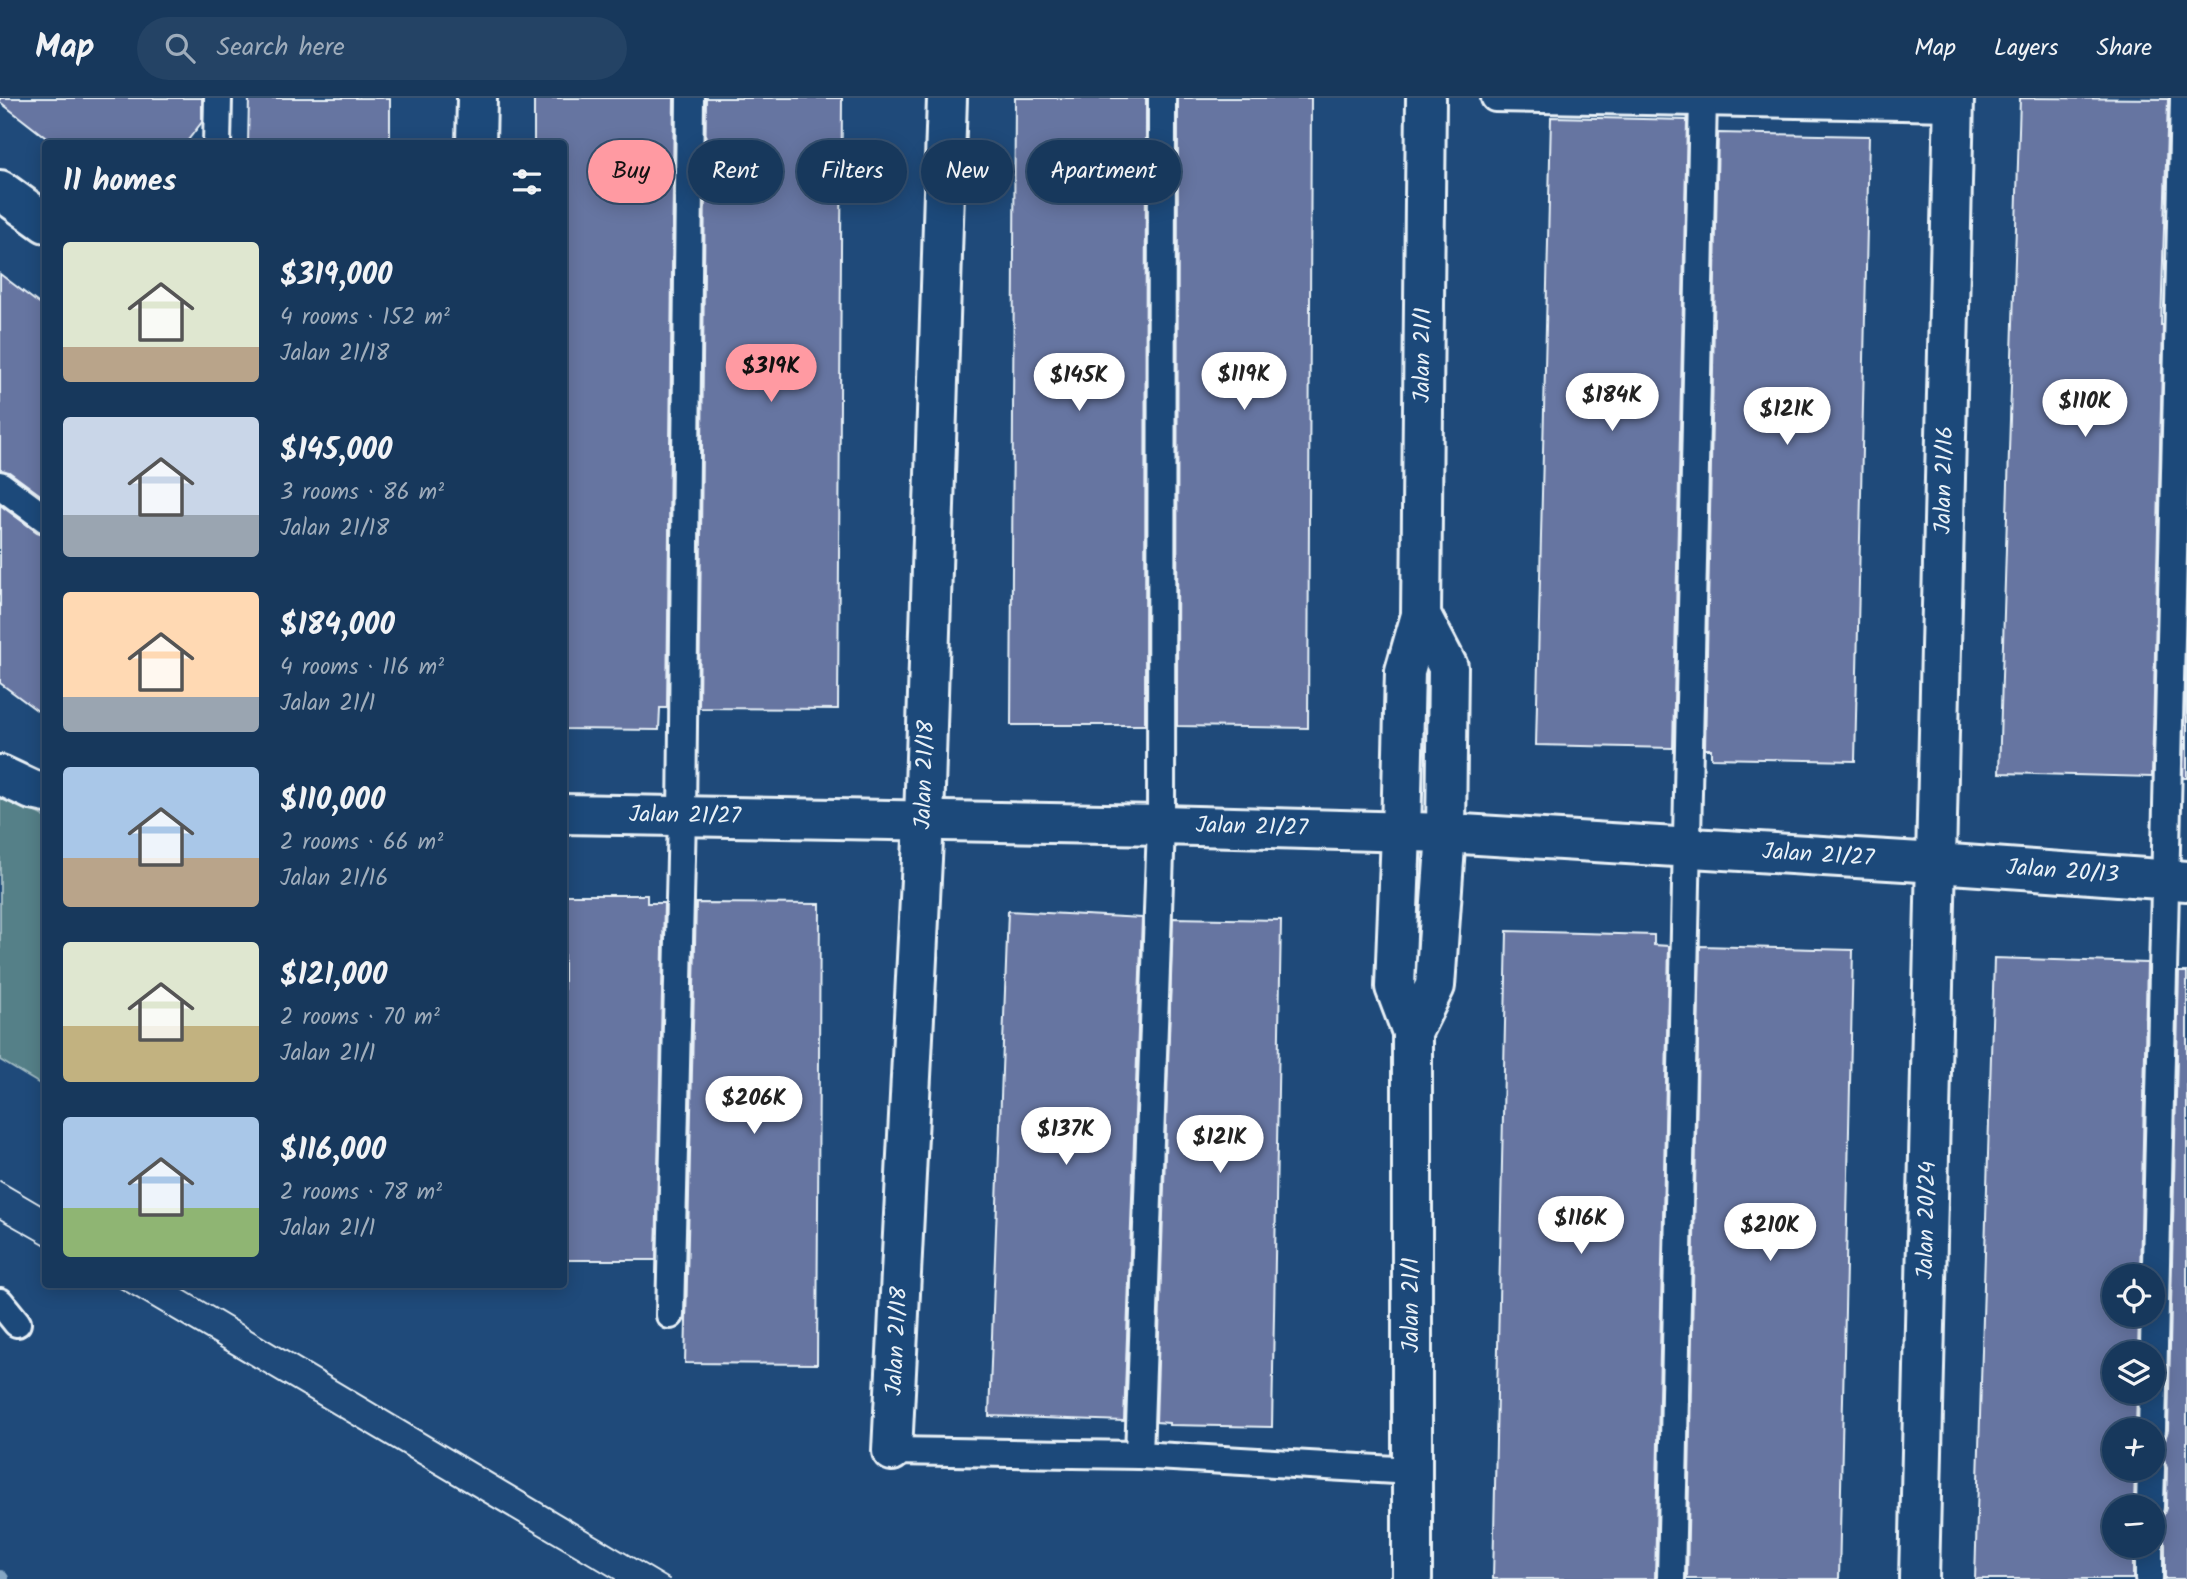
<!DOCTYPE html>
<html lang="en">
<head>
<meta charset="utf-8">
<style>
	:root { --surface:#17385c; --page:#244365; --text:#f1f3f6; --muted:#9eacbb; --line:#365272; --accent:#ff9aa2 }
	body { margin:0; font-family:Kalam,sans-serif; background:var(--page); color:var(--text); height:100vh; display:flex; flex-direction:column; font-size:26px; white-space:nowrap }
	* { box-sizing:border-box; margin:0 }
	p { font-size:23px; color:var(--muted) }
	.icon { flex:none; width:38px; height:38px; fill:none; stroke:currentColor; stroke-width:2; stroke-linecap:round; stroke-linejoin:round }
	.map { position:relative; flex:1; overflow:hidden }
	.panel { position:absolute; left:42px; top:42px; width:525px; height:1148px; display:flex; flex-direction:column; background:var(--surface); border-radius:7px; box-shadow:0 4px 18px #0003,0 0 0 2px var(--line) }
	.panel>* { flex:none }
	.banner { position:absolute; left:588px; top:42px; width:665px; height:63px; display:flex; gap:14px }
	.buttons { position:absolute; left:2102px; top:1166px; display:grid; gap:14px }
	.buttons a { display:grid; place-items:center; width:63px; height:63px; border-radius:50%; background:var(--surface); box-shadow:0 4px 18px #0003,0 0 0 2px var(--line); font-size:35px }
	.price { position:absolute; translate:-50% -60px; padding:0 16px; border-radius:24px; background:#fff; color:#222; font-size:23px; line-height:46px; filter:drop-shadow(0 2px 4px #0008) }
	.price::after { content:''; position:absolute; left:50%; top:42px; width:21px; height:16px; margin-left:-10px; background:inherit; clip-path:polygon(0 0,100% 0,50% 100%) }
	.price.selected { background:var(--accent); color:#111 }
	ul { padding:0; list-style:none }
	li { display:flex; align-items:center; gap:21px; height:175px; padding:0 21px }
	li span { display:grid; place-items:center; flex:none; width:196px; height:140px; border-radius:7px; color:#555 }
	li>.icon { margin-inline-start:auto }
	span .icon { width:84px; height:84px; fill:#fffc; stroke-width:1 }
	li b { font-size:30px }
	h2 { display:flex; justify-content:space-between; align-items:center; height:84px; padding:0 21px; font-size:30px }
	.tag { padding:0 24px; border-radius:32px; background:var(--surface); box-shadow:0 4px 18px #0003,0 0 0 2px var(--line); font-size:24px; line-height:63px }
	.tag.selected { background:var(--accent); color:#111 }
	header { display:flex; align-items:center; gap:42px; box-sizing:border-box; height:98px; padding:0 35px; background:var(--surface); border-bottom:2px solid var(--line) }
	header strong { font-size:33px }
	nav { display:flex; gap:38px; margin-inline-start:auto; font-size:24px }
	.search { width:490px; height:63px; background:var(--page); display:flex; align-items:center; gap:18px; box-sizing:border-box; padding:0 24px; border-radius:38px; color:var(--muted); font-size:26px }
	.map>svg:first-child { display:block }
	.green { fill:#548088; stroke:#9eb8c0; stroke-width:2 }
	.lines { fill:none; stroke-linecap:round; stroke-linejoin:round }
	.stream { stroke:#86a7c4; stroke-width:16 }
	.building { fill:#6674a1; stroke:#e8f1f8; stroke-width:2 }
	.lane-casing { stroke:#e8f1f8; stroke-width:32 }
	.street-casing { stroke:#e8f1f8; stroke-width:44 }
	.secondary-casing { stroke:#e8f1f8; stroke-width:44 }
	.lane { stroke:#1f4a7a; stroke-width:26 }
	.street { stroke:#1f4a7a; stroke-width:38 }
	.secondary { stroke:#1f4a7a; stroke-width:38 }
	.tram { stroke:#e8f1f8; stroke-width:2 }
	.labels { text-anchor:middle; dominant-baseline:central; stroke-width:5; stroke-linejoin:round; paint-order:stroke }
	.street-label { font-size:23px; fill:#e8f1f8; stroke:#1f4a7a }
</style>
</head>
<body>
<header>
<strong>Map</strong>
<div class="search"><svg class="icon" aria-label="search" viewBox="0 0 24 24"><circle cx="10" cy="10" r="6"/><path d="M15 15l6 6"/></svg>Search here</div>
<nav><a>Map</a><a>Layers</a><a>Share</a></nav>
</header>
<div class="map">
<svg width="2187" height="1481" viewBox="0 0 2187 1481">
	<rect width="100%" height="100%" fill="#1f4a7a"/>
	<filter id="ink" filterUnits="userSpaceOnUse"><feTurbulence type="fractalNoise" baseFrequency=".0143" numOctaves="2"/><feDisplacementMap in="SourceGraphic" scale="14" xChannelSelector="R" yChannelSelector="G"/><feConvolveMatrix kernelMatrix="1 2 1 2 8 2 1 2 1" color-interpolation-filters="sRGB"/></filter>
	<g filter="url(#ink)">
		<polygon class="green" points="0,695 45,719 45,989 0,962"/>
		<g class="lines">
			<polyline class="stream" points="0,1480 1,1481"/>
		</g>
		<g class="building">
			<polygon points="0,0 202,0 202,24 185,46 54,46 0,4"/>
			<polygon points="249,0 390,0 390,46 248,46"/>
			<polygon points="534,0 674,0 667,610 660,610 659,632 564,631 564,46 534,46"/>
			<polygon points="706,0 842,0 838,611 699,610"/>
			<polygon points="1015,0 1146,0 1145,627 1011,627"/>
			<polygon points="1178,0 1311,0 1308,630 1177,628"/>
			<polygon points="2020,0 2168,1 2161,227 2163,227 2152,679 1999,675"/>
			<polygon points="1551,19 1687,22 1673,650 1536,647"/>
			<polygon points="1718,35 1869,38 1855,663 1711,660 1711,651 1705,651"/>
			<polygon points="0,176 46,211 46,401 9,374 0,372"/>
			<polygon points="0,407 37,434 46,437 46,619 0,585"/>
			<polygon points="2187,531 2187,680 2183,680"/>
			<polygon points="564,797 647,797 647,805 664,805 656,1162 564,1162"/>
			<polygon points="696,805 820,806 817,1266 685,1265"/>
			<polygon points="1008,813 1142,820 1124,1323 989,1318"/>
			<polygon points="1173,820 1281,822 1272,1329 1169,1327 1169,1325 1156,1324"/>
			<polygon points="1507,833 1654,837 1654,847 1669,848 1655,1481 1493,1481"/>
			<polygon points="1700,848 1853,852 1839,1481 1687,1481"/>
			<polygon points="1994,860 2147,865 2140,1178 2114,1178 2114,1216 2139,1216 2138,1255 2114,1255 2114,1293 2137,1293 2136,1332 2114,1332 2114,1370 2135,1370 2134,1409 2114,1409 2114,1447 2133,1447 2133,1481 1975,1481"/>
			<polygon points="2179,874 2187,874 2187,1481 2165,1481 2165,1446 2162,1439 2152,1432 2152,1424 2163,1418 2166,1410 2167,1370 2164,1362 2152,1354 2152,1348 2165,1341 2168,1332"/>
		</g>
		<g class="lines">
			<g class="lane-casing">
				<g id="lane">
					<polyline points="1495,0 1954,9"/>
					<polyline points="217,46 218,0"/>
					<polyline points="0,387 46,421"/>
					<polyline points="0,1204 17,1225"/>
					<polyline points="670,1217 682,718 690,0"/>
					<polyline points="2152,1332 2184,0"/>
					<polyline points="892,1353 1139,1357 1412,1373"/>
					<polyline points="1139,1357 1161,727 1162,0"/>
					<polyline points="2150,1409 2151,1370"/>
					<polyline points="1671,1481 1703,0"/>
					<polyline points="2149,1481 2149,1447"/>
				</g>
			</g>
			<g class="street-casing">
				<g id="street">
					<polyline points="476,46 477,0"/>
					<polyline points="0,92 46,125"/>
					<polyline points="1401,735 1395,889 1412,934 1412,1481"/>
					<polyline points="1412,934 1435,888 1446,735"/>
					<path id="s1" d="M 892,1353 L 924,722 L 947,0"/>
					<path id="s2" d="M 1919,1481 L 1954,0"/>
				</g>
			</g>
			<g class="secondary-casing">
				<g id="secondary">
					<polyline points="1421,517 1448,569 1446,735"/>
					<polyline points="0,677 32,692 46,695"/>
					<path id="s3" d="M 564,716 L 1161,727 L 1446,735 L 1937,765 L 2187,783"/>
					<path id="s4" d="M 1401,735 L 1405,573 L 1421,517 L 1426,0"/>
				</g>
			</g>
			<use href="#lane" class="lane"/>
			<use href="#street" class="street"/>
			<use href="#secondary" class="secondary"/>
			<g class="tram">
				<polyline points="0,1083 46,1110"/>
				<polyline points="0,1121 46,1147"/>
				<polyline points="113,1186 615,1481"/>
				<polyline points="174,1186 669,1481"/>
			</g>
		</g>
	</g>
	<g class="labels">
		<g class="street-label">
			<text stroke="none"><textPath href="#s4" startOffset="480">Jalan 21/1</textPath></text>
			<text stroke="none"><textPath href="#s2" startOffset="1099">Jalan 21/16</textPath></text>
			<text stroke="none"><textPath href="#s1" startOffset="677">Jalan 21/18</textPath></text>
			<text stroke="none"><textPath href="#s3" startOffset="121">Jalan 21/27</textPath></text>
			<text stroke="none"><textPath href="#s3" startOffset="688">Jalan 21/27</textPath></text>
			<text stroke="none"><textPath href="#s3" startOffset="1255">Jalan 21/27</textPath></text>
			<text stroke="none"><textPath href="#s3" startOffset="1500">Jalan 20/13</textPath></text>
			<text stroke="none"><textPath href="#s2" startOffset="359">Jalan 20/24</textPath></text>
			<text transform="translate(1412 1207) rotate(-90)">Jalan 21/1</text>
			<text stroke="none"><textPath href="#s1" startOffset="110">Jalan 21/18</textPath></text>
		</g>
	</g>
</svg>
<div class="buttons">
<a><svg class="icon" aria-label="locate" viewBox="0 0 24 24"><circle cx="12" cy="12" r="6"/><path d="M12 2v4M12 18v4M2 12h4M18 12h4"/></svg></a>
<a><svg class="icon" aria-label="layers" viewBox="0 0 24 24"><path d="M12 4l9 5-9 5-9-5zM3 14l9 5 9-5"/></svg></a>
<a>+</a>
<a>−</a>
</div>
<b class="price selected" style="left:771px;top:306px">$319K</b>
<b class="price" style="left:1244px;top:314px">$119K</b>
<b class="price" style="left:1079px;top:315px">$145K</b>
<b class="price" style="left:1612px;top:335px">$184K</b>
<b class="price" style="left:2085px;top:341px">$110K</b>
<b class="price" style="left:1787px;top:349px">$121K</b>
<b class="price" style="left:754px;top:1038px">$206K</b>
<b class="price" style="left:1066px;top:1069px">$137K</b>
<b class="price" style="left:1220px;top:1077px">$121K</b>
<b class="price" style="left:1581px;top:1158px">$116K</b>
<b class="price" style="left:1770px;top:1165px">$210K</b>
<div class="banner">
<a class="tag selected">Buy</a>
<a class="tag">Rent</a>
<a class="tag">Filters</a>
<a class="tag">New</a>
<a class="tag">Apartment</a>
</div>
<section class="panel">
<h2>11 homes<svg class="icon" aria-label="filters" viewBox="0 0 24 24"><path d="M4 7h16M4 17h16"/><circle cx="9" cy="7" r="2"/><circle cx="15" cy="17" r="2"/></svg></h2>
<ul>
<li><span style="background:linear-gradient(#dfe7d0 75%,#b9a48a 0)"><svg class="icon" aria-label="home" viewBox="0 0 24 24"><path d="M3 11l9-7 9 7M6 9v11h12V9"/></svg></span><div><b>$319,000</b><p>4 rooms · 152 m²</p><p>Jalan 21/18</p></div></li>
<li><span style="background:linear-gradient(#c9d6e8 70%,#9aa5b1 0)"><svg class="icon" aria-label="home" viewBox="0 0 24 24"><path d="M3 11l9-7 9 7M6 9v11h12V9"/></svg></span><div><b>$145,000</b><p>3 rooms · 86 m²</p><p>Jalan 21/18</p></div></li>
<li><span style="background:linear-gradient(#ffd9b3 75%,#9aa5b1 0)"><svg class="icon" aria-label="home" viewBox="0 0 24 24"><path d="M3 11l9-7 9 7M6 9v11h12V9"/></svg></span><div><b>$184,000</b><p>4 rooms · 116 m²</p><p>Jalan 21/1</p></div></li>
<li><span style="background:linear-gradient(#a9c7e8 65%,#b9a48a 0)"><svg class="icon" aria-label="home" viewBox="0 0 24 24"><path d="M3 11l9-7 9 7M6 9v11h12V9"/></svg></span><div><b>$110,000</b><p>2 rooms · 66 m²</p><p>Jalan 21/16</p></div></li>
<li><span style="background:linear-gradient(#dfe7d0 60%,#c2b280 0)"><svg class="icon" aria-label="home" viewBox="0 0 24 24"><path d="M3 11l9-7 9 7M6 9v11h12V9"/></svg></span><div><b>$121,000</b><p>2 rooms · 70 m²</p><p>Jalan 21/1</p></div></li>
<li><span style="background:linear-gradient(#a9c7e8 65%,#8fb573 0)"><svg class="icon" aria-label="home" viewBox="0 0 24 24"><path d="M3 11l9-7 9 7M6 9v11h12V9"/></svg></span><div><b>$116,000</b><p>2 rooms · 78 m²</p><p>Jalan 21/1</p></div></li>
</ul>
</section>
</div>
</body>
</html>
